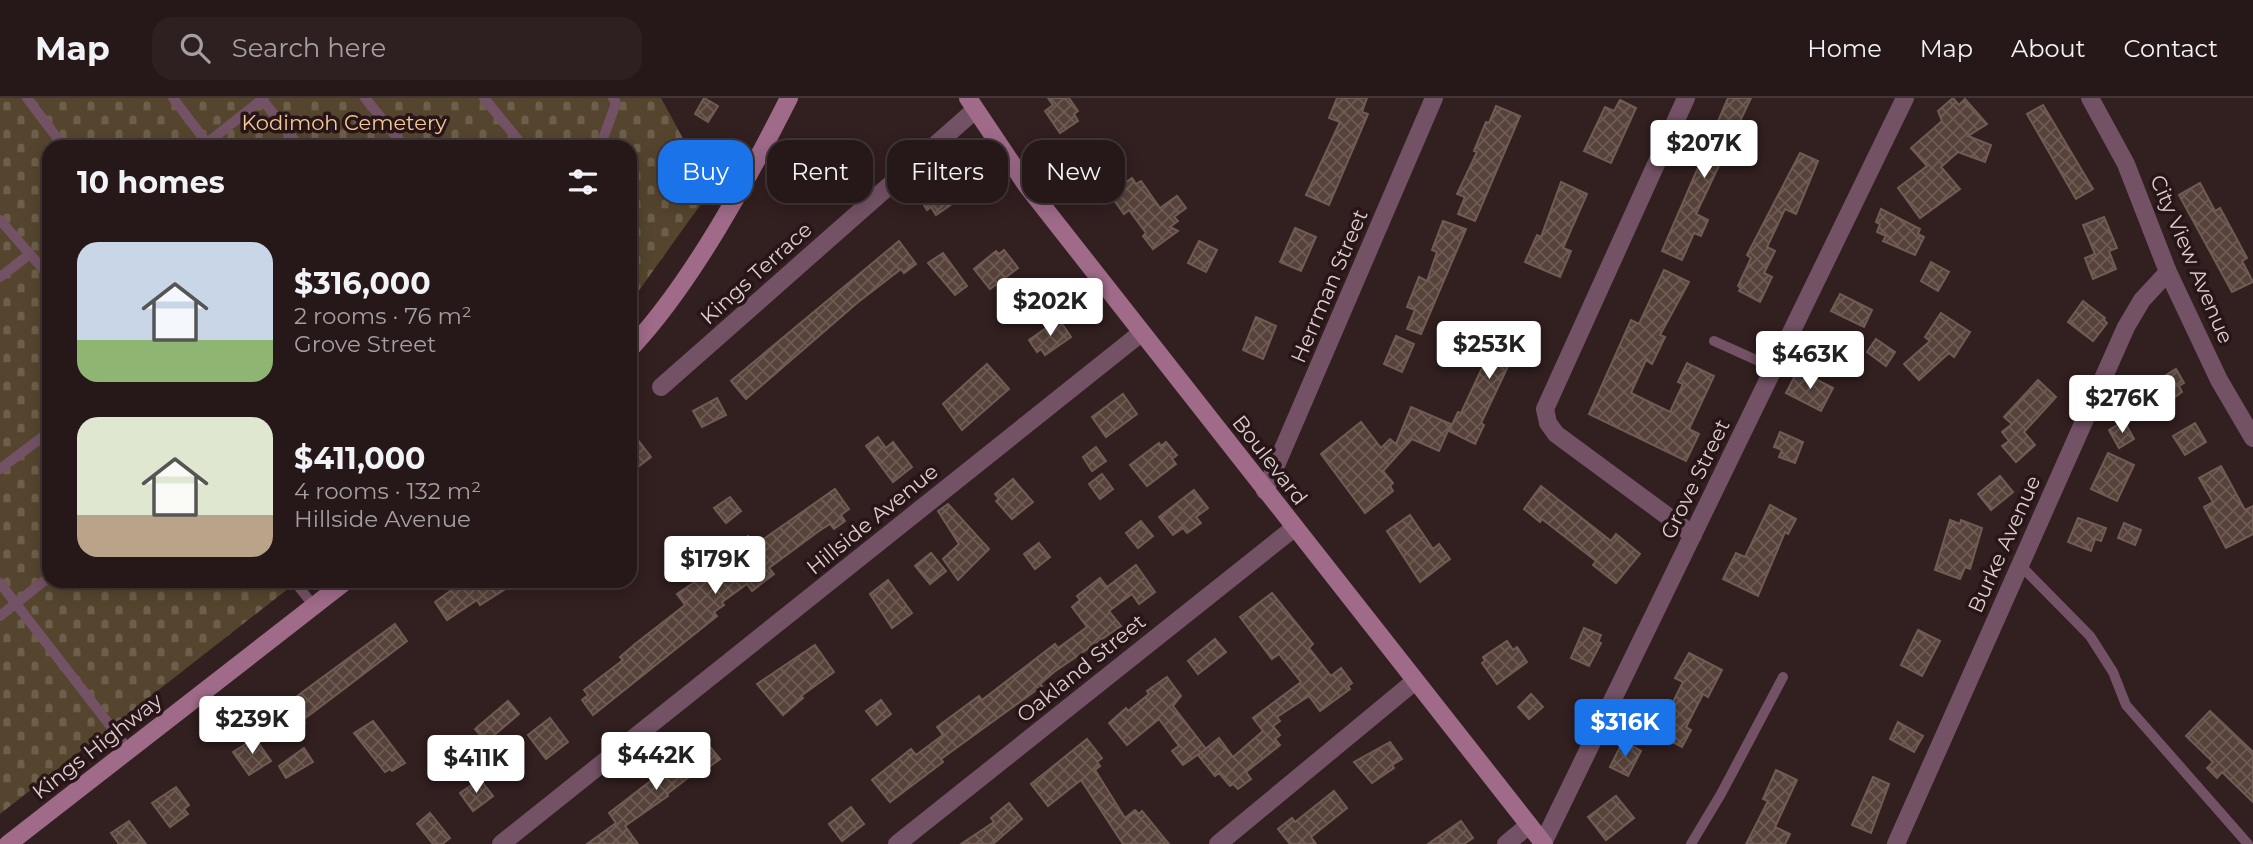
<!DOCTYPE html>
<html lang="en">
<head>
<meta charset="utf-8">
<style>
	:root { --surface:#261718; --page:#2e2021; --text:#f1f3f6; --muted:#a49fa2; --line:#423637; --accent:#1a73e8 }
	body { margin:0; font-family:Montserrat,sans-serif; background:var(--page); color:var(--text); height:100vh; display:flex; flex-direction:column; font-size:26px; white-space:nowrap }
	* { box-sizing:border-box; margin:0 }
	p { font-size:23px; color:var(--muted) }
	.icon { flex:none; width:38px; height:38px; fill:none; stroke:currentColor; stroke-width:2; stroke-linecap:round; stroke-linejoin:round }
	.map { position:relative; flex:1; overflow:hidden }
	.details { position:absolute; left:42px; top:42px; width:595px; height:448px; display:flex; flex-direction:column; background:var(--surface); border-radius:21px; box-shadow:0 4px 18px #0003,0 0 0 2px var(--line) }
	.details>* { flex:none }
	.banner { position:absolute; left:658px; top:42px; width:665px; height:63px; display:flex; gap:14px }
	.price { position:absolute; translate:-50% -60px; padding:0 16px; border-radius:7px; background:#fff; color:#222; font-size:23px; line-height:46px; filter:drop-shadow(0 2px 4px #0008) }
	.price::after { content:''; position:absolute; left:50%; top:42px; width:21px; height:16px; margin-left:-10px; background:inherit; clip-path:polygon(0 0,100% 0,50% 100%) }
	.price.active { background:var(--accent); color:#fff }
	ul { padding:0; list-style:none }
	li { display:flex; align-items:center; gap:21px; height:175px; padding:0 35px }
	li span { display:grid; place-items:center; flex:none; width:196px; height:140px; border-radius:21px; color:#555 }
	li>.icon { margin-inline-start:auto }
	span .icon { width:84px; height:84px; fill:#fffc; stroke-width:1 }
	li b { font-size:30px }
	h2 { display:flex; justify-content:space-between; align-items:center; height:84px; padding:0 35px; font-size:30px }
	.tag { padding:0 24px; border-radius:21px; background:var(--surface); box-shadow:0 4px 18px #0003,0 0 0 2px var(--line); font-size:24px; line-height:63px }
	.tag.active { background:var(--accent); color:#fff }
	header { display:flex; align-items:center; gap:42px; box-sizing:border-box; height:98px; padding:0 35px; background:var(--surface); border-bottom:2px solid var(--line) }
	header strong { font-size:33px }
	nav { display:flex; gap:38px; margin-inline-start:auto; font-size:24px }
	.search { width:490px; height:63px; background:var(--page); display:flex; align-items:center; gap:18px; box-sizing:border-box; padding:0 24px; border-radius:21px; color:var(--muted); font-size:26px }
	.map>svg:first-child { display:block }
	.cemetery { fill:url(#cemetery-stones) }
	.building { fill:url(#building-cross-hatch); stroke:#715c53; stroke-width:2 }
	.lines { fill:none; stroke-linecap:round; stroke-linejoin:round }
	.service { stroke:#735265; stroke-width:10 }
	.minor { stroke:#735265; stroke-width:18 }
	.secondary { stroke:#9f6b89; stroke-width:18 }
	.labels { text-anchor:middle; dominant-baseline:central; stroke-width:7; stroke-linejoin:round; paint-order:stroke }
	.park-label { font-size:21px; fill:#f4cb94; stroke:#281517 }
	.street-label { font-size:21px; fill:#dccecf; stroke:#281517 }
</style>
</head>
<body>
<header>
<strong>Map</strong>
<div class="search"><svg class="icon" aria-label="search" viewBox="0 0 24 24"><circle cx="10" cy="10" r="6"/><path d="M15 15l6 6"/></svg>Search here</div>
<nav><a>Home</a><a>Map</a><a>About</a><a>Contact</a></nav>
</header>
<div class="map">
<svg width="2253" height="746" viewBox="0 0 2253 746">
	<defs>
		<pattern id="cemetery-stones" width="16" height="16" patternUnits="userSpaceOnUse" patternTransform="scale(1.75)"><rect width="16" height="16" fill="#55452e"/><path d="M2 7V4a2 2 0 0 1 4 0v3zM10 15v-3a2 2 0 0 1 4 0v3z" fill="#6d5f4b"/></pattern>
		<pattern id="building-cross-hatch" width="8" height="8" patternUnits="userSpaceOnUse" patternTransform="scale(1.75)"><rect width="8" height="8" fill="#56423a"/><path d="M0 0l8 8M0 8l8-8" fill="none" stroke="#6e5c55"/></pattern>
	</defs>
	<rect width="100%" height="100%" fill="#321f20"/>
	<polygon class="cemetery" points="0,0 661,0 711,92 630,205 630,49 49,49 49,483 298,483 0,716"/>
	<g class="building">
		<polygon points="704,0 718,8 708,24 695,16"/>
		<polygon points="1048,0 1069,0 1078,13 1074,16 1078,23 1060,35 1045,13 1053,7"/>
		<polygon points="1337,0 1367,0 1362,14 1368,16 1329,107 1306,97 1340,24 1329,20"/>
		<polygon points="1728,0 1751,0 1696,116 1708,122 1701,138 1694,135 1682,162 1662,153"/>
		<polygon points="1953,0 1959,7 1965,1 1987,26 1968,38 1991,47 1985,64 1958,54 1941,69 1960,91 1920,120 1898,90 1927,68 1911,50 1942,23 1938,13"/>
		<polygon points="1620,2 1636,10 1611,65 1584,53 1605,9 1614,13"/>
		<polygon points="2043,7 2093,91 2076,101 2027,16"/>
		<polygon points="1496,8 1520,18 1475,123 1458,116 1465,99 1457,96 1477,54 1474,53 1486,24 1489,25"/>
		<polygon points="1107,42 1115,53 1089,74 1078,59 1091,48 1095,52"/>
		<polygon points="1800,55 1818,63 1796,116 1785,111 1767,149 1775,153 1764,175 1772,179 1760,204 1739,193 1741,190 1738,188 1751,160 1747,157"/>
		<polygon points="948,78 962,99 936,117 931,109 927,112 919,99"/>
		<polygon points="1132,80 1136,86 1141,83 1160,110 1177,98 1186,110 1174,119 1178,123 1170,129 1178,133 1153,151 1143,138 1146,135 1129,112 1124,116 1114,102 1118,99 1114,93"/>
		<polygon points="1561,84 1587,96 1563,150 1571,153 1560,179 1525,164 1537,137 1541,139"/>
		<polygon points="2200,85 2215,113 2220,110 2247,160 2242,163 2253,184 2232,194 2179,97"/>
		<polygon points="1881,111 1920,131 1918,136 1924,139 1915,157 1883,143 1886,138 1877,134 1880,126 1876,124"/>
		<polygon points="2104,119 2117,150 2109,153 2116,171 2093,181 2085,160 2095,156 2083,127"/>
		<polygon points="1443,123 1466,131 1421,236 1407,231 1415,212 1407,209 1419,179 1427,183 1437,154 1432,152"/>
		<polygon points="1295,130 1316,139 1301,173 1280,164"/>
		<polygon points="899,143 916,166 904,175 901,171 857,205 746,301 731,283"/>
		<polygon points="1199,143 1217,152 1206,174 1188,165"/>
		<polygon points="1004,152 1018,170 990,191 974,171 996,153 999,156"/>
		<polygon points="943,155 967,188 955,197 928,165"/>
		<polygon points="1931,164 1949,174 1938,193 1921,183"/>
		<polygon points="1664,172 1689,184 1660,237 1665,239 1652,266 1646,262 1631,295 1670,314 1683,286 1678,284 1687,265 1714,278 1689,331 1699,336 1686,363 1589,316 1631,222 1639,226"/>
		<polygon points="1840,196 1872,212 1864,229 1831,213"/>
		<polygon points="2083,203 2105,220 2104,222 2107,225 2093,243 2068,224"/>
		<polygon points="1941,215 1970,234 1954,259 1949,255 1919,282 1904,266 1930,243 1925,239"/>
		<polygon points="1256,219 1276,228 1263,261 1243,252"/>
		<polygon points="1059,221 1071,239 1045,257 1041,251 1037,254 1029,242"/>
		<polygon points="1498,226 1531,241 1519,268 1510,264 1481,325 1484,327 1475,346 1449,333 1458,314 1461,315 1489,255 1485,253"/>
		<polygon points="1396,238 1414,246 1402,274 1384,266"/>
		<polygon points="1876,241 1895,254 1886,268 1867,254"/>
		<polygon points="987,266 1009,291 962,332 943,306"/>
		<polygon points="2176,271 2184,285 2179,288 2182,294 2162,308 2160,305 2138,317 2129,300"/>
		<polygon points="1798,272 1833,290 1821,313 1786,295"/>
		<polygon points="2038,282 2056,299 2024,334 2035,347 2016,364 2002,348 2009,343 2002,334 2012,326 2004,319"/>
		<polygon points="1123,296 1137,316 1106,339 1092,319"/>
		<polygon points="717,300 726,317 702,329 693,313"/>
		<polygon points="1411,309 1451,326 1439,353 1412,341 1383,373 1393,385 1390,388 1393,393 1365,415 1321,356 1361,324 1381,350 1390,341 1396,346"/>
		<polygon points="2124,323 2134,341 2119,350 2109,332"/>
		<polygon points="2195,325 2206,344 2185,357 2173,338"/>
		<polygon points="1780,334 1803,344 1795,365 1779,359 1782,352 1774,349"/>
		<polygon points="878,339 886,350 893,344 912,369 893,384 866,348"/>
		<polygon points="638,342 651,359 630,375 630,349"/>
		<polygon points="1166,344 1177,357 1172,361 1176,366 1147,388 1130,367 1159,345 1161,348"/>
		<polygon points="1096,349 1106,363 1092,373 1083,359"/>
		<polygon points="2108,355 2134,367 2117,403 2091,391"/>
		<polygon points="2221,368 2245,412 2253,408 2253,436 2226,450 2204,409 2213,404 2199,380"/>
		<polygon points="1102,376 1113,391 1100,401 1089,386"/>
		<polygon points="2000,378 2013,394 1991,412 1978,396"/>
		<polygon points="1013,381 1033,404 1012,421 996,403 999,401 995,396"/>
		<polygon points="1541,388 1611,443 1616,436 1640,456 1616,485 1593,467 1596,463 1542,421 1540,424 1524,411"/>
		<polygon points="835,391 849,411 841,417 845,423 834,431 830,426 819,433 769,470 774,476 752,493 747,486 722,504 724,507 714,514 717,518 593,617 582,602 588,597 584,592 623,562 620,559 635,546 685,507 677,496 730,460 726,455 748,438 755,447"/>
		<polygon points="1194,392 1208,410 1196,419 1201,425 1187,435 1183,430 1173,437 1159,419"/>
		<polygon points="730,399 741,413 726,425 714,410"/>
		<polygon points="948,406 989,451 958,482 943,461 959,446 938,413"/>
		<polygon points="1770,407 1796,421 1788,436 1785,434 1758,498 1723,481 1736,455 1745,459"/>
		<polygon points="1410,417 1433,451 1439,446 1450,461 1420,484 1387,433"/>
		<polygon points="2078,420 2106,430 2101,443 2095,441 2091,453 2068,444"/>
		<polygon points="1950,422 1960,426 1961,422 1982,430 1970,471 1965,469 1960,481 1935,472"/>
		<polygon points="1141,423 1153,438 1138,450 1126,435"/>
		<polygon points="2124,425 2141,432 2135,447 2118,440"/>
		<polygon points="1039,445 1050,459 1035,471 1024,456"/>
		<polygon points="931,455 946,473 930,486 915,468"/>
		<polygon points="1136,467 1155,494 1139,506 1132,496 1109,513 1121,528 1054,574 1040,586 1042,588 941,661 943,664 890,704 872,682 911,651 916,657 943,637 937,629 979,598 982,602 1055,546 1058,550 1087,529 1072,509 1080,502 1077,498 1100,480 1107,489"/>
		<polygon points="888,482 912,515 892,530 870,496"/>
		<polygon points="464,483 518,483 480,507 477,502 447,522 435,504"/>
		<polygon points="1272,495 1313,546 1309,550 1331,578 1341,570 1352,585 1348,588 1350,591 1320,613 1309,598 1277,619 1280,623 1273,628 1280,637 1275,641 1280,647 1246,674 1251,681 1238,691 1233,686 1230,688 1219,675 1215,678 1198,657 1219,640 1233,659 1263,633 1253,620 1301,584 1279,556 1272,561 1240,519"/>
		<polygon points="395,526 407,543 303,622 305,625 293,634 281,617 288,611 285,607"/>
		<polygon points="1584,530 1601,537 1598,544 1601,545 1589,568 1571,560"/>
		<polygon points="1918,532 1940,543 1922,578 1901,567"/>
		<polygon points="1215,541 1226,554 1198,576 1188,563"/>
		<polygon points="1507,543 1513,552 1517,549 1527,564 1497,586 1482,565 1485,563 1483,559"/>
		<polygon points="815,547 834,574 801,598 803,600 783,617 757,586"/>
		<polygon points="1689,555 1722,572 1708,599 1703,596 1686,629 1691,632 1682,649 1657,636 1683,584 1675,580"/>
		<polygon points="1167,579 1181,598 1173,608 1206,651 1183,667 1172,653 1179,648 1159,621 1127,647 1109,625 1126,610 1128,613 1149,596 1147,593"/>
		<polygon points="1531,596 1543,609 1529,621 1518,609"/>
		<polygon points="881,602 891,616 877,627 866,613"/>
		<polygon points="508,603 519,616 486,644 475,631"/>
		<polygon points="2210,613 2253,654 2253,704 2222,674 2217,680 2207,670 2213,664 2186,638"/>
		<polygon points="550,620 568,644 546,661 528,637"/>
		<polygon points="373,623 405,665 392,673 390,671 385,674 354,635"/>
		<polygon points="1898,624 1923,638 1914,654 1890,641"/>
		<polygon points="701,638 720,661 705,672 702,669 667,696 668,698 625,728 638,746 587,746 616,725 609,715 687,655 684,651"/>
		<polygon points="255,640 271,663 249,677 233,654"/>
		<polygon points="1087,641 1102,660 1097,664 1100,668 1095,672 1125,720 1135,712 1139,716 1142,713 1169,746 1123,746 1081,682 1048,708 1031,686"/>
		<polygon points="1623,643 1641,653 1628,678 1610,669"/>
		<polygon points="1390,644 1402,661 1392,667 1394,670 1372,685 1354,664"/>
		<polygon points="304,650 313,664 286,680 279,668"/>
		<polygon points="1776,672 1797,682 1775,729 1790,736 1785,746 1746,746 1768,703 1763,701"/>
		<polygon points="1873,679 1889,686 1871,735 1852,727"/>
		<polygon points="480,681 493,698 473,713 460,695"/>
		<polygon points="176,689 189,707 184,711 188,716 170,729 152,705"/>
		<polygon points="1334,693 1347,710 1311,739 1316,746 1290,746 1278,731 1292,720 1295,724"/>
		<polygon points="1616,698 1634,720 1606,742 1588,719"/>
		<polygon points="1009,705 1022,721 993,746 961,746 994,724 991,720"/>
		<polygon points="851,709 864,726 842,743 829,726"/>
		<polygon points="430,715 450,740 442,746 433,746 417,726"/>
		<polygon points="129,723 146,746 119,746 111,735"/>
		<polygon points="1461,723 1473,740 1464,746 1428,746"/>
	</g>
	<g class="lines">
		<g class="service">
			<polyline points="27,0 64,49"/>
			<polyline points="173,0 210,49"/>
			<polyline points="261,0 300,49"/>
			<polyline points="365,0 405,49"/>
			<polyline points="484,0 524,49"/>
			<polyline points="202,49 264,0"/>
			<polyline points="600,49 616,5 613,0"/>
			<polyline points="0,122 49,178"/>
			<polyline points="0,179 30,156"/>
			<polyline points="1714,243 1774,270"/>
			<polyline points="0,371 49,334"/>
			<polyline points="2019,466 2090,538 2113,574 2126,607 2248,746"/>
			<polyline points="294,483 314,508"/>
			<polyline points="0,485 129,652"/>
			<polyline points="0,518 49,479"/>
			<polyline points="1691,746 1721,696 1783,579"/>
		</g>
		<g class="minor">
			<polyline points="1686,0 1545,311 1548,325 1556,336 1693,437"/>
			<polyline points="2090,0 2126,66 2168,174 2219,282 2253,340"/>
			<polyline points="661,289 975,12"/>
			<polyline points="1265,393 1434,0"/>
			<polyline points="1543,745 1905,0"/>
			<polyline points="501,746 1141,235"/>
			<polyline points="897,746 1294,430"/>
			<polyline points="1218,746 1415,583"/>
			<polyline points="1506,746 1529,727"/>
			<polyline points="1896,746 2126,229 2142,202 2168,174"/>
		</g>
		<g class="secondary">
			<polyline points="968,0 1027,88 1544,746"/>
			<path d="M 630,251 C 692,185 748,81 789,0"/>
			<polyline points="8,746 346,483"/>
		</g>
	</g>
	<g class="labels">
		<g class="park-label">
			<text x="344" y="24">Kodimoh Cemetery</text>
		</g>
		<g class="street-label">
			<text transform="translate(2192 161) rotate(67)">City View Avenue</text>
			<text transform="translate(756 175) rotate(-42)">Kings Terrace</text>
			<text transform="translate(1329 188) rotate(-67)">Herrman Street</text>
			<text transform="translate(1270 362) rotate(52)">Boulevard</text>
			<text transform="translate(1695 381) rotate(-64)">Grove Street</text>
			<text transform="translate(872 421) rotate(-39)">Hillside Avenue</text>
			<text transform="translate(2004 446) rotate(-66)">Burke Avenue</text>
			<text transform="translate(1081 570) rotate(-39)">Oakland Street</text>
			<text transform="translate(97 648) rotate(-38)">Kings Highway</text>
		</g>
	</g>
</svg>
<b class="price" style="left:1704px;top:82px">$207K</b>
<b class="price" style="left:1050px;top:240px">$202K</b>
<b class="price" style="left:1489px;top:283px">$253K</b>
<b class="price" style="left:1810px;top:293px">$463K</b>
<b class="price" style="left:2122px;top:337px">$276K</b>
<b class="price" style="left:715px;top:498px">$179K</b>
<b class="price" style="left:252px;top:658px">$239K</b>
<b class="price active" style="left:1625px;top:661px">$316K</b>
<b class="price" style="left:656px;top:694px">$442K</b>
<b class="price" style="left:476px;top:697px">$411K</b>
<div class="banner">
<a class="tag active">Buy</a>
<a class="tag">Rent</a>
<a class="tag">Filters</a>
<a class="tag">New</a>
</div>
<section class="details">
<h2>10 homes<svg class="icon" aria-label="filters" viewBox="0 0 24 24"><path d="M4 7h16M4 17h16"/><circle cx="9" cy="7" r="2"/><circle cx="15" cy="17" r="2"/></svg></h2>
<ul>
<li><span style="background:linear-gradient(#c9d6e8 70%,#8fb573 0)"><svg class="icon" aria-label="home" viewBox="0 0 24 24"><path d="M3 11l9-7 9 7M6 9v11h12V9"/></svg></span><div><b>$316,000</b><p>2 rooms · 76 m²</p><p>Grove Street</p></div></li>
<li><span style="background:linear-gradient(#dfe7d0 70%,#b9a48a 0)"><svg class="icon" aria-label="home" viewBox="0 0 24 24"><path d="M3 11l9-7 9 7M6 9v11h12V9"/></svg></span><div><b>$411,000</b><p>4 rooms · 132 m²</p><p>Hillside Avenue</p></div></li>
</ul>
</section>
</div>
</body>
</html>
